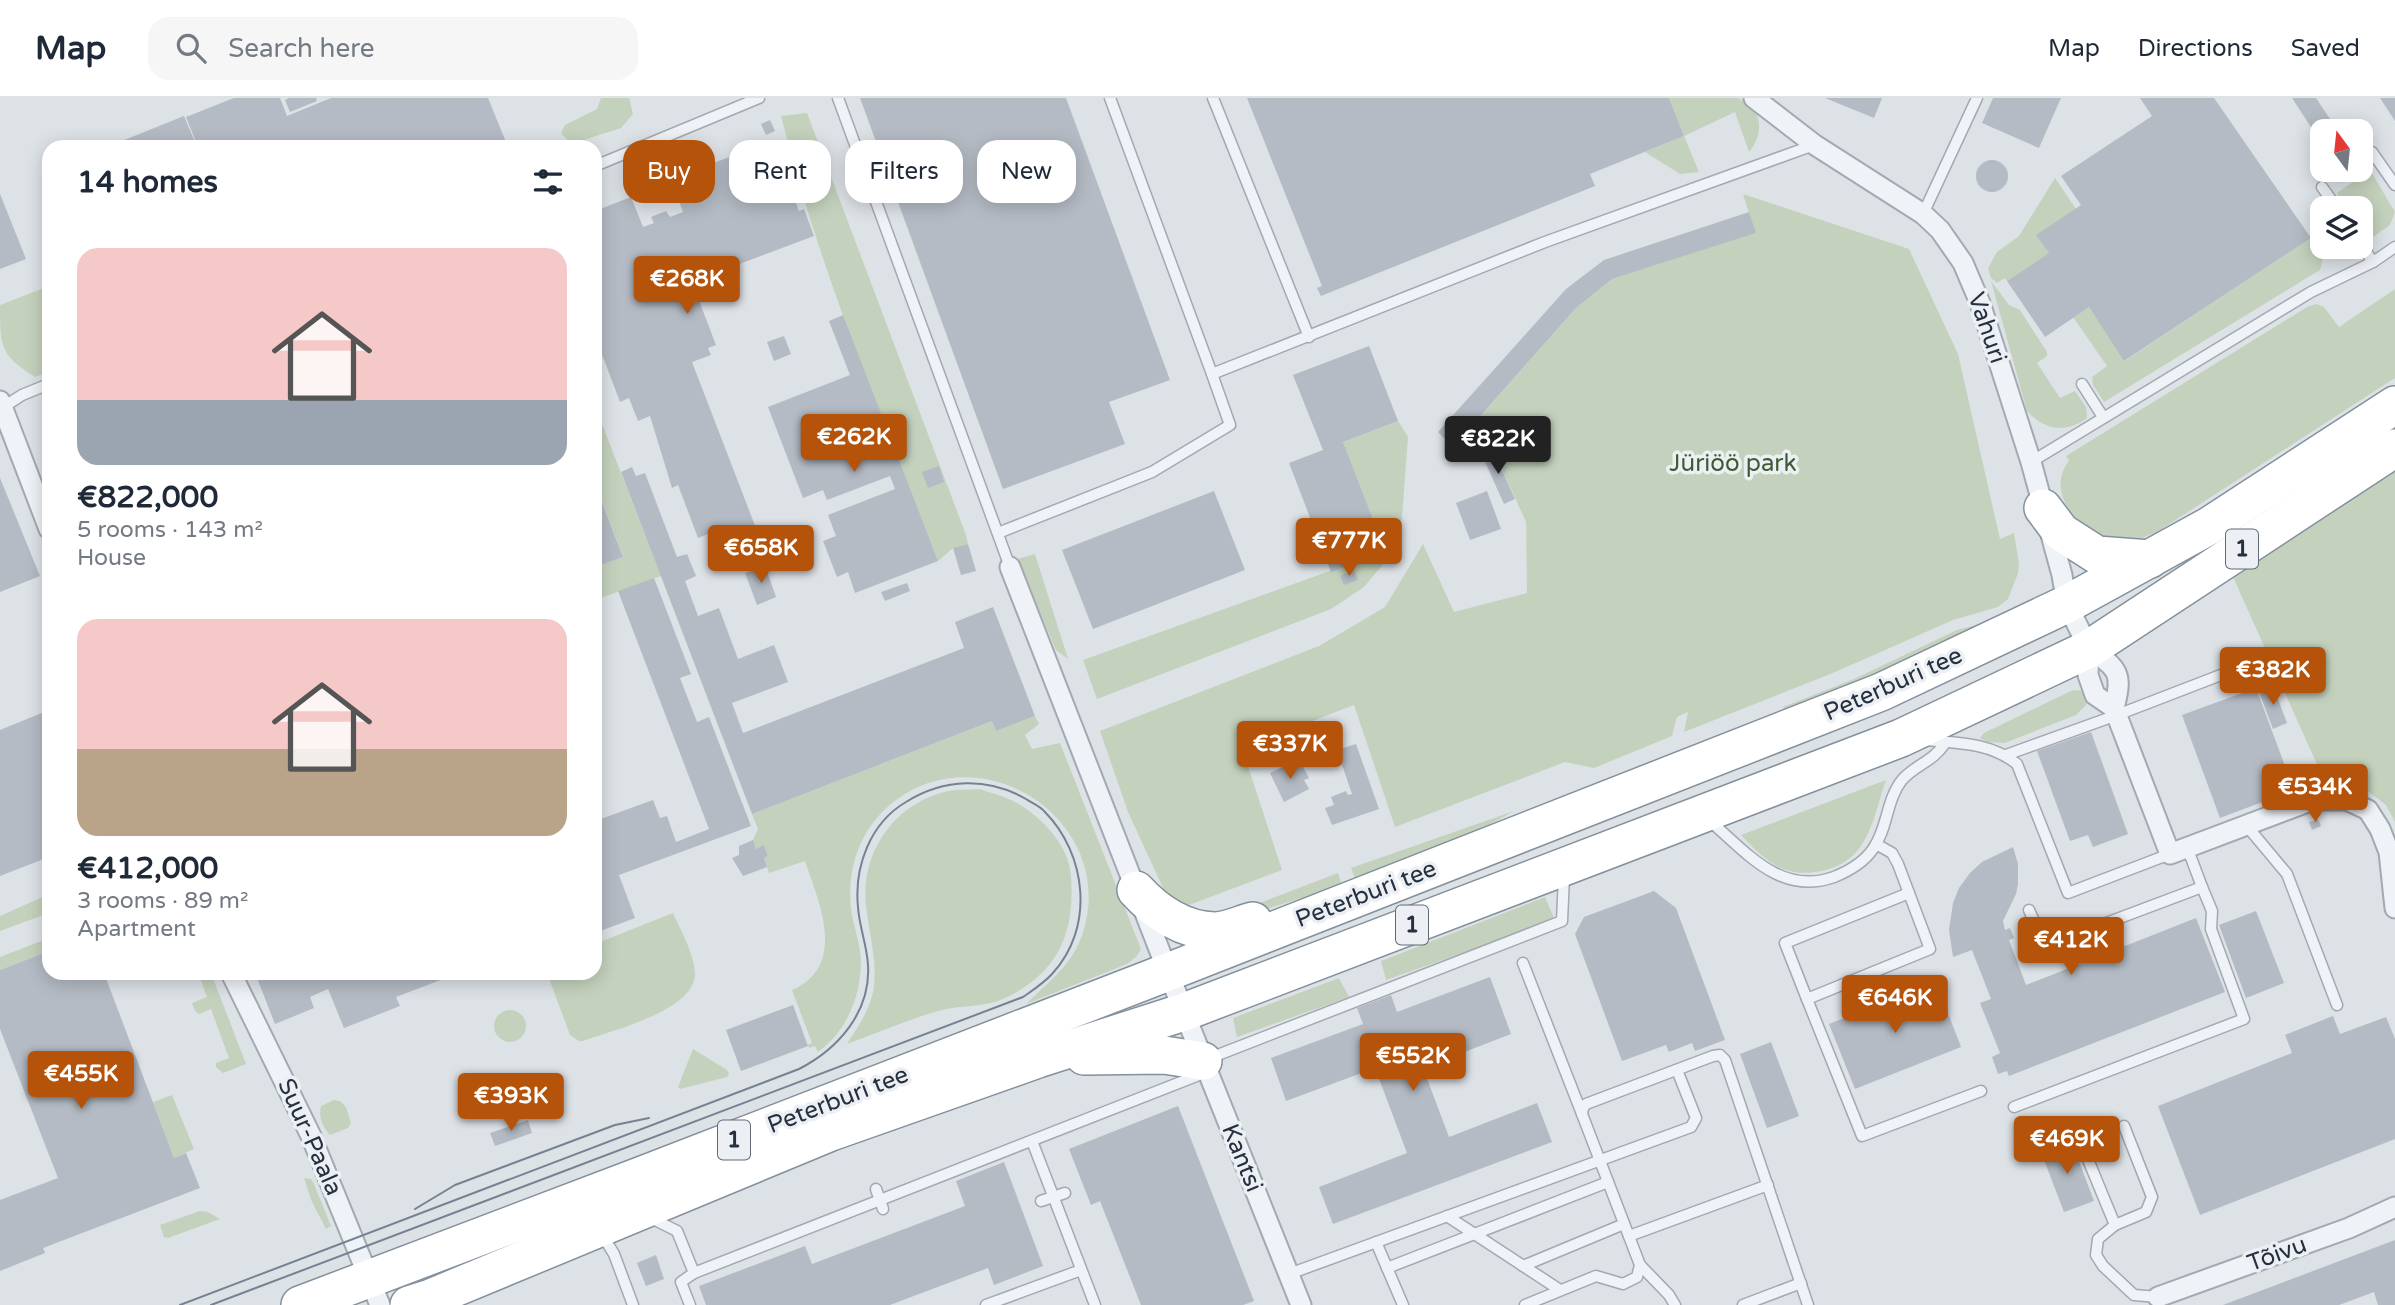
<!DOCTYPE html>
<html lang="en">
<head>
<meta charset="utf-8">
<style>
	:root { --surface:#fff; --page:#f6f6f7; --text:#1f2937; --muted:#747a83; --line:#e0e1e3; --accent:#b45309 }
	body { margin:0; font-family:"Varela Round",sans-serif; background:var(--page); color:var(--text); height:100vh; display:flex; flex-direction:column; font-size:26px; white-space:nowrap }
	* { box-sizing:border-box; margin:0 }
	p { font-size:23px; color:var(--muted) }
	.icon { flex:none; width:38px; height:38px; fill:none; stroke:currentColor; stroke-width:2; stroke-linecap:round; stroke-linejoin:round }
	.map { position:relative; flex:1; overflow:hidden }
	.sheet { position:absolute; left:42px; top:42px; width:560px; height:840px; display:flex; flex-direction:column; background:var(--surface); border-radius:21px; box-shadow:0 4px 18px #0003 }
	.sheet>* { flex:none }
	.top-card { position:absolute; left:623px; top:42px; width:665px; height:63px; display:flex; gap:14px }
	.needle { width:46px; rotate:345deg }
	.tools { position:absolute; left:2310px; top:21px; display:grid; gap:14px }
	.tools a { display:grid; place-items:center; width:63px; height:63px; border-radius:14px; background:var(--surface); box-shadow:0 4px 18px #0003; font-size:35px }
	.price { position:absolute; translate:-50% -60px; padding:0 16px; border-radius:7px; background:var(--accent); color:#fff; font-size:23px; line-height:46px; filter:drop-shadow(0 2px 4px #0008) }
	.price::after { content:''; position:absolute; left:50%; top:42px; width:21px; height:16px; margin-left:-10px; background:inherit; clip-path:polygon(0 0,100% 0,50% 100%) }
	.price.on { background:#222; color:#fff }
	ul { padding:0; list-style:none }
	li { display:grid; align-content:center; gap:14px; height:371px; padding:0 35px }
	li span { display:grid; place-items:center; height:217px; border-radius:21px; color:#555 }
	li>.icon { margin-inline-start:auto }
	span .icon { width:126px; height:126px; fill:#fffc; stroke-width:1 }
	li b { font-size:30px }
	h2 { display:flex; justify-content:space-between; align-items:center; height:84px; padding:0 35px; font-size:30px }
	.chip { padding:0 24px; border-radius:21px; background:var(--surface); box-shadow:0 4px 18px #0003; font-size:24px; line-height:63px }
	.chip.on { background:var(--accent); color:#fff }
	header { display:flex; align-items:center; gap:42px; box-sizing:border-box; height:98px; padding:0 35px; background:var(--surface); border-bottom:2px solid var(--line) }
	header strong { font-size:33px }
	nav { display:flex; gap:38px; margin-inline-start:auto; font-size:24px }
	.search { width:490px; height:63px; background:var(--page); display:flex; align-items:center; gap:18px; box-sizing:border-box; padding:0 24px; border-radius:21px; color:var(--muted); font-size:26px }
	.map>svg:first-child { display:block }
	.green { fill:#c4d2bd }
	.building { fill:#b4bbc4 }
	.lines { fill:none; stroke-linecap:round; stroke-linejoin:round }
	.lane-casing { stroke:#a2a9b1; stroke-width:13 }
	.street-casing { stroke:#a2a9b1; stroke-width:23 }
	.highway-casing { stroke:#83909e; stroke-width:40 }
	.lane { stroke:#eff2f6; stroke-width:10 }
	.street { stroke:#eff2f6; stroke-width:19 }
	.highway { stroke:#fff; stroke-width:37 }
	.tram { stroke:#758291; stroke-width:2 }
	.labels { text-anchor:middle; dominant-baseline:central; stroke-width:7; stroke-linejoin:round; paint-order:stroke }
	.shield { fill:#ecf0f5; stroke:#616a75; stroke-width:2 }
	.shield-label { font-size:23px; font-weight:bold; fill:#26303e }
	.street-label { font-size:24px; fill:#26303e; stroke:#ecf0f5 }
	.park-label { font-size:24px; fill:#3d5b32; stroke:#ecf0f5 }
</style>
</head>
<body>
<header>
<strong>Map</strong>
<div class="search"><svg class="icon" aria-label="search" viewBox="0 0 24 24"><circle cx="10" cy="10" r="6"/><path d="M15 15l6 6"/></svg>Search here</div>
<nav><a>Map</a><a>Directions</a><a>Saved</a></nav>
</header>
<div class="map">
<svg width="2395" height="1207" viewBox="0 0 2395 1207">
	<rect width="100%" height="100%" fill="#dde2e7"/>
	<g class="green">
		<polygon points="601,0 629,0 633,16 621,30 571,46 561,35 565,27 597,11"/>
		<path d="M 1669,0 C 1683,0 1726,0 1737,0 C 1763,8 1765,36 1749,54 L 1735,14 L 1684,38 L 1699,74 L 1680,76 L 1645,54 L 1684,38 Z"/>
		<path d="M 807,15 L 966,437 L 968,446 L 953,450 L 938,463 C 881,317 819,171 781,18 Z"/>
		<polygon points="2370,72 2395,114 2390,127 2370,141 2361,131 2361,110 2347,110 2337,95"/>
		<polygon points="2055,80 2076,111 2037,137 2049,155 2007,183 2005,180 1997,185 1991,180 1988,170 1997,154 2019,138"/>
		<polygon points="1743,96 1909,151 1958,256 2000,441 2014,435 2019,465 2018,475 2008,501 1998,509 1953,522 1833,575 1684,634 1688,614 1677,619 1672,638 1594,670 1565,664 1395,729 1354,607 1242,650 1282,772 1189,807 1179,804 1164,792 1128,714 1100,633 1319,548 1385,509 1423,446 1454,514 1527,495 1526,424 1479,320 1576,210 1612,181 1755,135"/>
		<polygon points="2311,140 2323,161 2320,172 2104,304 2093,287 2092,279 2107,268 2073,219 2089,209 2125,263"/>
		<path d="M 1991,183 L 2009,207 L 2020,212 L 2047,254 L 2047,258 L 2037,265 L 2060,300 L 2075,293 L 2086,309 L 2087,320 C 2066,336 2044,332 2027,313 Z"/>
		<path d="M 49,188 L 49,274 L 35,279 C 0,257 0,249 0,207 Z"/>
		<path d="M 2395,191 L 2395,280 L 2157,434 C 2140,441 2127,447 2109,444 C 2102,443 2096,438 2090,433 C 2068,417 2049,389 2069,363 L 2066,358 L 2307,209 L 2316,206 L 2324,209 L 2339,229 Z"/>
		<polygon points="595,308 661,478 595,502 595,469 623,458 595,385"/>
		<polygon points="1398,323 1408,339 1400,446 1364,489 1331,511 1097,601 1083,562 1385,453 1343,344"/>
		<polygon points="2395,372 2395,724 2386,707 2352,681 2324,682 2233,479"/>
		<polygon points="1035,456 1068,561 1056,552 1017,461"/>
		<polygon points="1996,522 1924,558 1784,613 1783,609 1854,581 1957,532"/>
		<polygon points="2073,592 2085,593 2088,605 2076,617 2005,645 1987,644 1980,640 1984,635"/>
		<path d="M 1035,618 L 1039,626 L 1025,637 L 1032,651 L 1060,645 L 1141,851 L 1136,859 L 1127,866 L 1026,906 C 1050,883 1075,864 1084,831 C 1114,728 995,642 905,696 C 865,720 846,764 851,810 C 853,827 860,844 861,862 C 861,898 847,933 818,954 L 815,948 L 809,950 L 808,947 L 812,945 L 792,892 C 848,867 819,805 805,763 L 769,775 L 764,760 L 768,757 L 764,748 L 756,751 L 753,742 L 758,731 L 752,716 L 992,623 L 996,633 Z"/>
		<path d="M 1886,682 C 1878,704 1874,729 1861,748 C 1852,761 1840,768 1826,772 C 1786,782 1766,764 1741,737 Z"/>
		<path d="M 980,691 C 991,695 1004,698 1015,704 C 1041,718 1069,747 1071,778 C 1074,822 1066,859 1029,886 C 1018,894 1004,902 991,905 C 973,909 955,908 938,913 C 907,922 877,935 847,946 C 858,928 871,911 874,888 C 877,861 869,835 866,808 C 860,755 894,705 948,693 C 958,691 969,692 980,691 Z"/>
		<polygon points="1514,713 1462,742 1356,783 1351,770"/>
		<polygon points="1338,775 1342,787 1229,823 1239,813"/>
		<polygon points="49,796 49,815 0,833 0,818"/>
		<polygon points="1545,799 1554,820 1505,840 1386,882 1381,863"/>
		<path d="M 673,815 C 681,833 695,857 695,877 C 693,913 613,932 583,943 L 579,943 L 570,937 L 547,875 L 595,875 L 595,846 Z"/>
		<polygon points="49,840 49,853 0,872 0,859"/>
		<polygon points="198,875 211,875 246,966 223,975 216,969 216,965 229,960 211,911 199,916 195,913 192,905 207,899"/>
		<polygon points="1339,880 1349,899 1237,939 1233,920"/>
		<circle cx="510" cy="928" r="16"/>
		<polygon points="693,951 727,972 729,976 727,979 680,991 678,989"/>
		<polygon points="172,997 194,1051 174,1060 153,1004"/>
		<path d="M 334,1002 L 340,1003 L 346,1009 L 351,1025 L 348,1030 L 330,1037 C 323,1030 318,1018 321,1008 Z"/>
		<polygon points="304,1080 311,1081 314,1086 331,1128 326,1131 312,1104"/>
		<polygon points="200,1113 208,1114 220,1121 168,1140 164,1139 160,1127"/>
	</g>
	<g class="building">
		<polygon points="234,0 280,0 287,18 331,0 488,0 508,49 198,49 186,19"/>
		<polygon points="289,0 316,0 317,3 290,14 285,2"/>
		<polygon points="860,0 1066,0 1170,282 1109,304 1125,346 1003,391"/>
		<polygon points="1247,0 1669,0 1684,38 1590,76 1595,88 1321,198 1317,190 1322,188"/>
		<polygon points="1825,0 1882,0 1874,20"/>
		<polygon points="1993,0 2061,0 2039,50 1982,25"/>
		<polygon points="2140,0 2214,0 2311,140 2124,263 2089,209 2045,239 2007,183 2049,155 2036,137 2081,107 2061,78 2152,18"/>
		<polygon points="2292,0 2316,0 2338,33 2322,33 2322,46"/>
		<polygon points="2380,0 2395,0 2395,23"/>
		<polygon points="184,18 197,49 107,49"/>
		<polygon points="770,22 775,33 766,37 761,26"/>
		<polygon points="764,46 773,68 780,64 799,113 804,111 814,138 729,170 726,165 690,179 716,247 708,250 711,257 692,264 759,438 721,453 713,434 698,440 678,387 672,390 650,318 638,323 629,300 620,304 595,238 595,113 631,99 643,129 654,125 651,119 666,113 670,119 683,114 671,81"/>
		<circle cx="1992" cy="78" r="16"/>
		<polygon points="0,96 26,161 0,171"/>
		<polygon points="1749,114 1756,135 1612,181 1576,210 1453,349 1438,334 1566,191 1604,162"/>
		<polygon points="843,217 938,463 855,495 848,474 837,479 823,443 836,438 828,417 895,391 890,378 827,402 823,392 803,400 768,309 850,277 829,223"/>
		<polygon points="784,238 791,256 774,263 767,244"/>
		<polygon points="1369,248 1398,323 1343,344 1385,452 1331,474 1289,365 1323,352 1293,277"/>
		<polygon points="1492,350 1515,401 1504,406 1481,355"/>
		<polygon points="939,368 944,384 928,390 922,374"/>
		<polygon points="632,369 636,378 645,375 677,459 687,456 696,478 685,483 698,518 719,510 738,561 774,547 788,584 732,605 743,635 964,550 955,524 993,509 1035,618 996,633 992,623 752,716 621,374"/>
		<polygon points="0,380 40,478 0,494"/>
		<polygon points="595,386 623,459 595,469"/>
		<polygon points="1214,393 1245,472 1093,531 1062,452"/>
		<polygon points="1487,393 1501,431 1470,442 1456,405"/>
		<polygon points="968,446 976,473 961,477 953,450"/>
		<polygon points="765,468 776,499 757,507 745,475"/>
		<polygon points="1354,472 1358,482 1344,487 1340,478"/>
		<polygon points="654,480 691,576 680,580 697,624 709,619 751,728 619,777 635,820 595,835 595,723 653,702 660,720 667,718 676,744 709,731 618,493"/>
		<polygon points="907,485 910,493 885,503 881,494"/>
		<polygon points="2254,550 2257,558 2242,563 2239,556"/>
		<polygon points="2273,588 2287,625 2273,631 2259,594"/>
		<polygon points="2256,590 2294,692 2220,720 2182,617"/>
		<polygon points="49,612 49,759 0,778 0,632"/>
		<polygon points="1327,634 1333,647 1325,650 1323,646 1318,648 1315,640"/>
		<polygon points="2091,634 2128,736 2093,749 2088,737 2070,743 2037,653"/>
		<polygon points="1356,646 1379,711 1332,727 1325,710 1334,707 1331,699 1346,693 1348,697 1352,696 1339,658 1320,665 1317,655 1336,649 1337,652"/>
		<polygon points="1295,663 1298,669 1302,667 1309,680 1304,682 1309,691 1284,704 1270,675"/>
		<polygon points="2318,721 2321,728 2312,732 2309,724"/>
		<polygon points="753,742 756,751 764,747 768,758 764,760 767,769 743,778 732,760 739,757 739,748"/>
		<polygon points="2013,749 2018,766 2018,786 2016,796 2003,823 2005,832 2010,830 2014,840 2009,842 2026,887 2196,820 2225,894 2009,978 2007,973 1998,976 1992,959 2000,955 1980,905 1991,901 1972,852 1953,859 1949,832 1953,805 1959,790 1970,775 1982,764"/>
		<polygon points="1654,793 1676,810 1725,942 1695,953 1692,945 1669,954 1666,947 1622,963 1575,836 1584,819"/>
		<polygon points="2256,813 2284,885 2246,900 2219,827"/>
		<polygon points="49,853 49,875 104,875 174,1060 186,1055 200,1090 43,1150 45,1155 0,1173 0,1102 58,1080 0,931 0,872"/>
		<polygon points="255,875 459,875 396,899 400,908 344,930 328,891 310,899 314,910 275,926"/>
		<polygon points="1490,879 1511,936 1423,970 1449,1039 1537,1005 1552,1044 1333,1126 1319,1089 1407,1055 1375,970 1286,1003 1271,960 1363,926 1357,910 1391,897 1397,914"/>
		<polygon points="1936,884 1961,949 1855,991 1829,926"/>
		<polygon points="793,907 808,948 741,973 726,932"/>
		<polygon points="2333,918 2340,936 2386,919 2395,941 2395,1041 2200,1117 2158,1008 2292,955 2285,937"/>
		<polygon points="1771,944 1799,1018 1767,1030 1740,956"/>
		<polygon points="1178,1008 1254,1203 1243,1207 1141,1207 1100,1103 1091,1107 1069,1051"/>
		<polygon points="528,1022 532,1035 495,1048 490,1035"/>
		<polygon points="2071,1043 2094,1103 2064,1114 2041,1054"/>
		<polygon points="1004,1064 1043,1168 994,1187 988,1170 890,1207 706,1207 699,1188 805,1148 812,1166 965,1108 956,1083"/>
		<polygon points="2395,1142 2395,1207 2378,1207 2374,1194 2339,1207 2223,1207"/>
		<polygon points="656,1157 664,1181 646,1188 637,1165"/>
	</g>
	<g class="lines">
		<g class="lane-casing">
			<g id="lane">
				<polyline points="838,0 1010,469"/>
				<polyline points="1110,0 1212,276"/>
				<polyline points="1213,0 1309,239"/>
				<polyline points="2372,54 2395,87"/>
				<polyline points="595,68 759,0"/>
				<polyline points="2322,89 2337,110"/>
				<polyline points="1923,116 1977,0"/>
				<polyline points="2361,146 2373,164"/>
				<polyline points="2082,286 2103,319"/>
				<polyline points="2,310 22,297 49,286"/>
				<polyline points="2031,364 2311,194 2373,164 2395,149"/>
				<polyline points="998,435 1152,374 1230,327 1212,276 1545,144 1814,47"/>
				<path d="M 1926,642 C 1959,645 1991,645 2017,666 L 2068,795 L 2170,756"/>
				<polyline points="2006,657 2117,617 2239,570"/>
				<path d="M 1710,723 C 1747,755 1781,798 1834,779 C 1849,773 1864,764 1873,751 C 1888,730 1886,702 1902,682 C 1916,666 1932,665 1946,644"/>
				<polyline points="2246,727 2287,776 2337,907"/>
				<polyline points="1876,746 1892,755 1898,766 1930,851 1807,901 1862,1038 1981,993"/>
				<polyline points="2029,812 2045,848 2202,789 2187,749"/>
				<polyline points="1523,865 1582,1016"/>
				<polyline points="1807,901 1785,845 1909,795"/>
				<polyline points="1210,960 1562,823 1564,778"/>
				<polyline points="2014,1009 2244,921 2211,831 2212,813 2202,789"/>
				<polyline points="2124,1028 2152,1099 2146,1114 2115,1127 2098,1141 2096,1157 2103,1168 2134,1197 2158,1199 2159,1203"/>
				<polyline points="2080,1042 2115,1127"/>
				<polyline points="1032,1043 1095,1207"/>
				<polyline points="876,1091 883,1111"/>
				<polyline points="1041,1103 1065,1095"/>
				<polyline points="1447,1118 1560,1192"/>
				<polyline points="649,1122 655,1122 677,1133 694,1175"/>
				<polyline points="601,1135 614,1156 633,1207"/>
				<polyline points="1629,1138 1768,1087"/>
				<polyline points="1376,1144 1403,1207"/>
				<polyline points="1640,1167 1669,1197 1675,1207"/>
				<polyline points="1523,1168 1624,1126"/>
				<polyline points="1387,1170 1608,1084"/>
				<polyline points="1289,1176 1691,1029 1696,1020 1677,972"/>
				<polyline points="690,1207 681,1184 694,1175 1204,975"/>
				<polyline points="986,1207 1081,1172"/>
				<polyline points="1525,1207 1596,1178 1623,1186 1637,1179 1640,1167 1582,1016 1583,1010 1586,1006 1713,958 1720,957 1725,962 1808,1207"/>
				<polyline points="1743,1207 1801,1185"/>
			</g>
		</g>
		<g class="street-casing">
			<g id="street">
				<polyline points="1754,0 1815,47 1923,116 1940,132 1963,165 1980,205 2031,364 2062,477 2067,506 2089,551 2088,577 2095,597 2114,610 2170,756 2313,702 2347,702 2368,712 2380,731 2389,754 2395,810"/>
				<polyline points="0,303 49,431"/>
				<polyline points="1010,469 1168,874 1301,1207"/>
				<path d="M 2089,551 C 2119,570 2123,576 2114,610"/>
				<polyline points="231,875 311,1038 380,1207"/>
				<polyline points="2158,1199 2349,1130 2395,1109"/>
			</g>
		</g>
		<g class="highway-casing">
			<g id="highway">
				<polyline points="2043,410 2061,434 2097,457 2150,461"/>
				<path d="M 1136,792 C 1156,814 1184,833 1215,833 C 1227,833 1241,826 1253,823"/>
				<polyline points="1084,958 1164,957 1203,963"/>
				<polyline points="300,1207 640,1078 1168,874 1881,594 2067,506 2209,428 2395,307"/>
				<polyline points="409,1207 428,1201 831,1034 1038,961 1184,914 1901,640 2089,551 2395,350"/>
			</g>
		</g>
		<use href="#lane" class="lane"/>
		<use href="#street" class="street"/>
		<use href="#highway" class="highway"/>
		<g class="tram">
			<polyline points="415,1111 455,1087 615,1027 649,1020"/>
			<path d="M 180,1207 L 799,971 C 838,951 871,914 868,867 C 867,847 859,828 858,809 C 854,769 870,725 906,704 C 944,680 988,679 1026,701 C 1032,705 1040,708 1044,713 C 1087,756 1095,830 1052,876 C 1044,885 1033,892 1023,899 L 211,1207"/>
		</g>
	</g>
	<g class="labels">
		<g class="shield">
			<rect x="2226" y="431.5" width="32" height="39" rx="5"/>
			<rect x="1396" y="807.5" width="32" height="39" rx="5"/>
			<rect x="718" y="1022.5" width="32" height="39" rx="5"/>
		</g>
		<g class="shield-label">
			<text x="2242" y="451">1</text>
			<text x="1412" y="827">1</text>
			<text x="734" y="1042">1</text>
		</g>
		<g class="street-label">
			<text transform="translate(1987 230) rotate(71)">Vahuri</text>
			<text transform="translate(1893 586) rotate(-24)">Peterburi tee</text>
			<text transform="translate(1366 796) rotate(-21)">Peterburi tee</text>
			<text transform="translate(838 1002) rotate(-21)">Peterburi tee</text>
			<text transform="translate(310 1039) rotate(66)">Suur-Paala</text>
			<text transform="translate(1242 1060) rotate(68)">Kantsi</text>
			<text transform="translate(2277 1156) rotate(-20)">Tõivu</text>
		</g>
		<g class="park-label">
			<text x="1733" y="365">Jüriöö park</text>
		</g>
	</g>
</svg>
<div class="tools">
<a><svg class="needle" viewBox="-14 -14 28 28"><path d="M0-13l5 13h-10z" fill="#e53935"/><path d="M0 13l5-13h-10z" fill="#747a83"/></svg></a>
<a><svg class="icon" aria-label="layers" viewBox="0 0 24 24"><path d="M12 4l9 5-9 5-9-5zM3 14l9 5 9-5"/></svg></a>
</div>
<b class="price" style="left:687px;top:218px">€268K</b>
<b class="price" style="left:854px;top:376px">€262K</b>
<b class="price on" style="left:1498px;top:378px">€822K</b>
<b class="price" style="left:1349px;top:480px">€777K</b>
<b class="price" style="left:761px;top:487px">€658K</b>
<b class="price" style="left:2273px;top:609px">€382K</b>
<b class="price" style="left:1290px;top:683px">€337K</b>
<b class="price" style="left:2315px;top:726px">€534K</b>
<b class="price" style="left:2071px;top:879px">€412K</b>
<b class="price" style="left:1895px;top:937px">€646K</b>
<b class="price" style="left:1413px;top:995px">€552K</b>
<b class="price" style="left:81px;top:1013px">€455K</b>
<b class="price" style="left:511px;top:1035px">€393K</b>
<b class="price" style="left:2067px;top:1078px">€469K</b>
<div class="top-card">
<a class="chip on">Buy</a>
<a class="chip">Rent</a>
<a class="chip">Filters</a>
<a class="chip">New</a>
</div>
<section class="sheet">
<h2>14 homes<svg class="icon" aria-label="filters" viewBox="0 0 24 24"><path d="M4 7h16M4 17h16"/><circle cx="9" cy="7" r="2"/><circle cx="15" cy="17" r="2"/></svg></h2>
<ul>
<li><span style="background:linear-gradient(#f6c9c9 70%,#9aa5b1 0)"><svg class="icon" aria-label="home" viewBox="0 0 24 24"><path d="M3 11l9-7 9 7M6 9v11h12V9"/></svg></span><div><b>€822,000</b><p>5 rooms · 143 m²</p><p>House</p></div></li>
<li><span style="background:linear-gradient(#f6c9c9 60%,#b9a48a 0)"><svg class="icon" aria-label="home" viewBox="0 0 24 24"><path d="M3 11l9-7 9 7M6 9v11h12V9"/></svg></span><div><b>€412,000</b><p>3 rooms · 89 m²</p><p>Apartment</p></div></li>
</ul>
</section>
</div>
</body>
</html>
